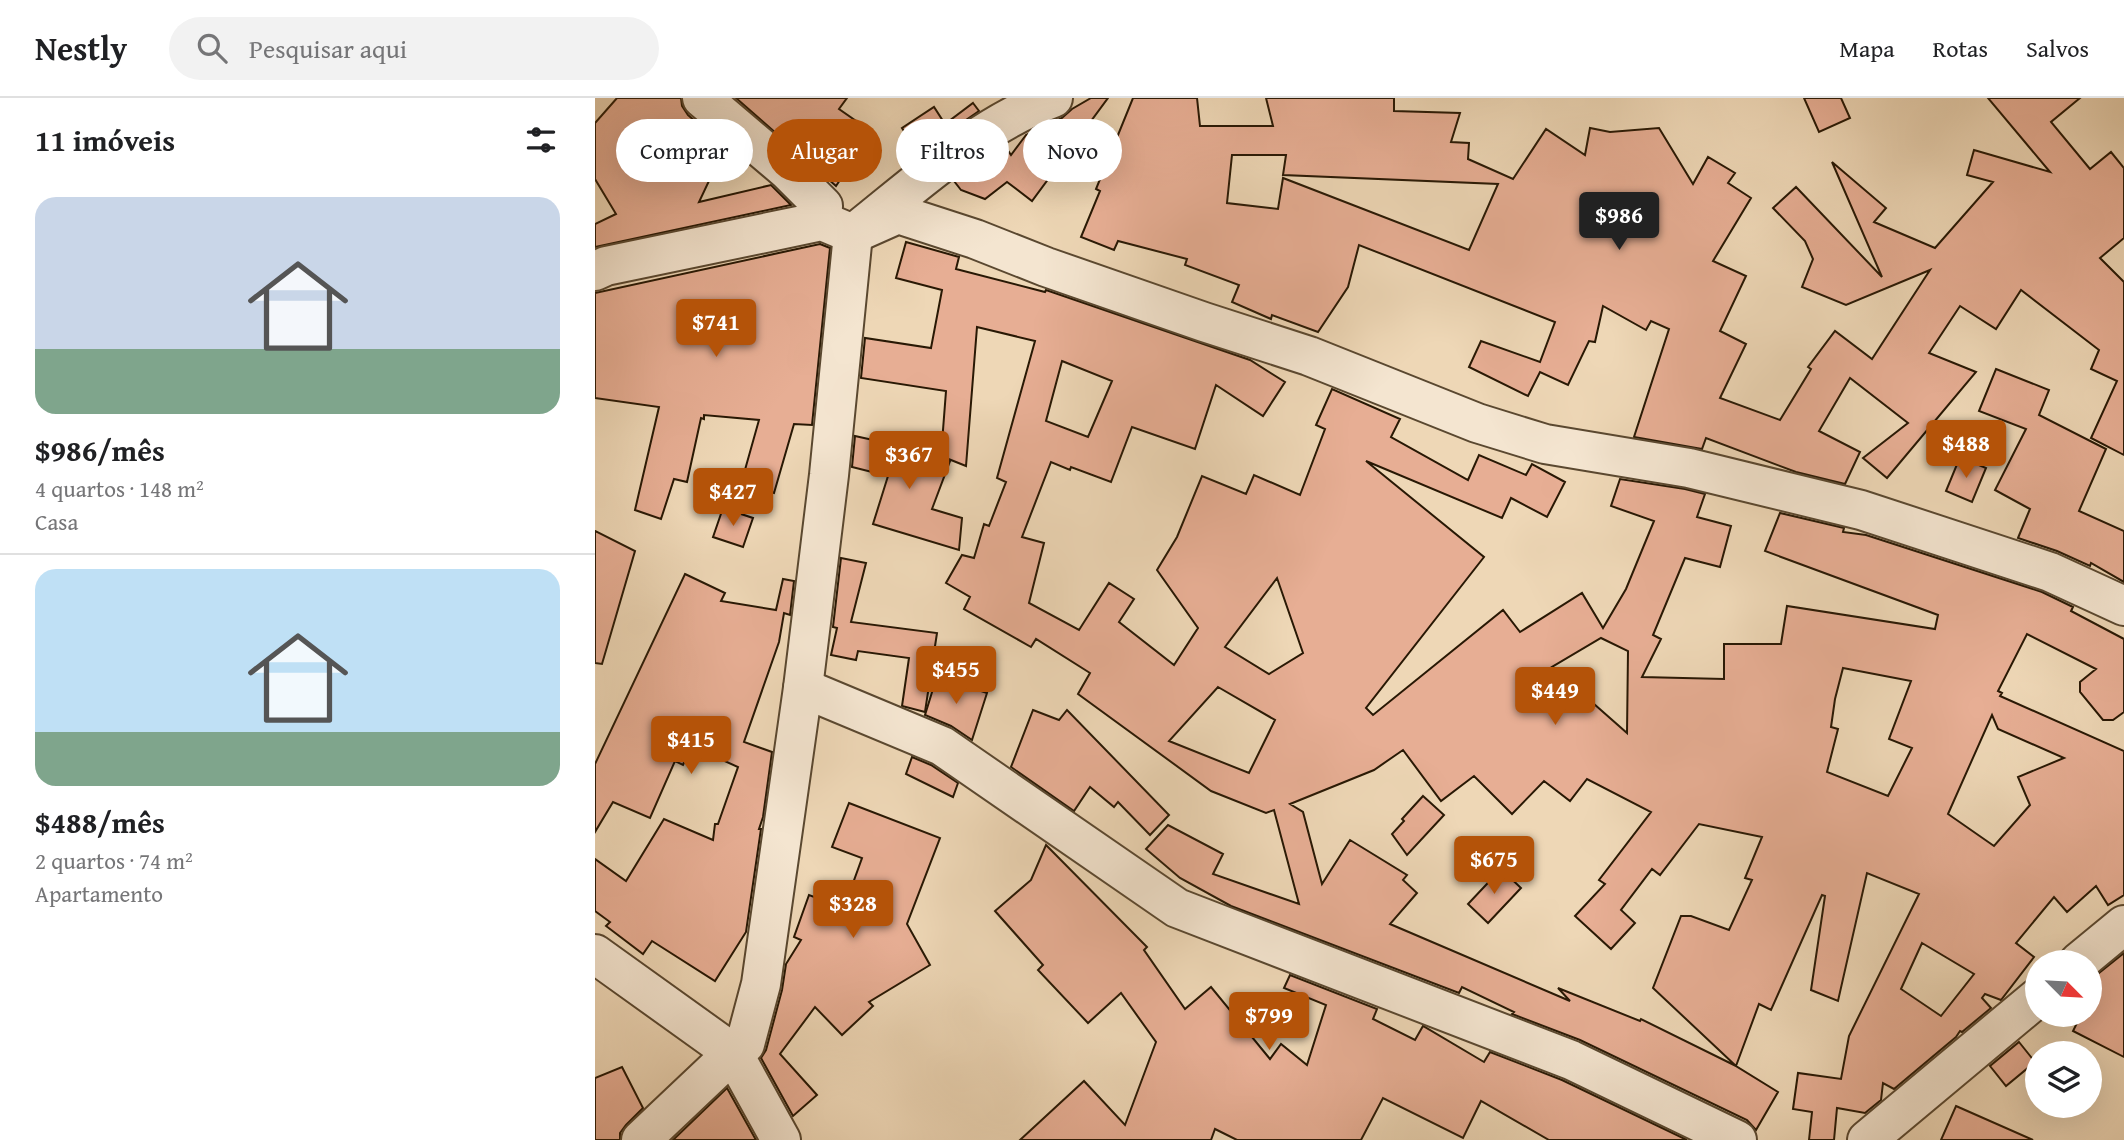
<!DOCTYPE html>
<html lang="pt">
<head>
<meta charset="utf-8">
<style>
	:root { --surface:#fff; --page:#f2f2f2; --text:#202124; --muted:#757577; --line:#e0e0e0; --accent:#b45309 }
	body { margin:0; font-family:"Gentium Book Plus",serif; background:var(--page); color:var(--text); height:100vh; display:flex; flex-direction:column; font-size:26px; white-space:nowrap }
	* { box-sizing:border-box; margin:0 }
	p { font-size:23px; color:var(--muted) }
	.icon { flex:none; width:38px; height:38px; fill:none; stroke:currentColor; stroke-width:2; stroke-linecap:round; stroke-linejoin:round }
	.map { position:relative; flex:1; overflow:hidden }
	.side { display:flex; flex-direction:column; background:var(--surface); width:595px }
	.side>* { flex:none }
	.guide { position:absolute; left:21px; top:21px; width:665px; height:63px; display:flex; gap:14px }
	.needle { width:46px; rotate:114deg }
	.tools { position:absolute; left:1430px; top:852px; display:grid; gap:14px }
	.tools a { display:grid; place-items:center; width:77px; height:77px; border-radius:50%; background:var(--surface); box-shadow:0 7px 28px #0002; font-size:35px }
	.price { position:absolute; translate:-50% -60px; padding:0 16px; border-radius:7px; background:var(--accent); color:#fff; font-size:23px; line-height:46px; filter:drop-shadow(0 2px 4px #0008) }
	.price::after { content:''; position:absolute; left:50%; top:42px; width:21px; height:16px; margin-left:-10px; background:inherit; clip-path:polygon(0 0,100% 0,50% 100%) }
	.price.on { background:#222; color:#fff }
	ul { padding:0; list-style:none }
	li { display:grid; align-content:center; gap:14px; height:371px; padding:0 35px }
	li+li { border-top:2px solid var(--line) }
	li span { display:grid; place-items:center; height:217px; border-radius:21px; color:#555 }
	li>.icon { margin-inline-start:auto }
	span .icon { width:126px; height:126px; fill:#fffc; stroke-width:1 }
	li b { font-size:30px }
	h2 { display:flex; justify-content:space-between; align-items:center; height:84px; padding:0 35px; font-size:30px }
	.pill { padding:0 24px; border-radius:32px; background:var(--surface); box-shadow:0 7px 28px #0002; font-size:24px; line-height:63px }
	.pill.on { background:var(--accent); color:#fff }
	header { display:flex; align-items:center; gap:42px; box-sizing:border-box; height:98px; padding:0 35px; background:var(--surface); border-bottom:2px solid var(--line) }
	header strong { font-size:33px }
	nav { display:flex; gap:38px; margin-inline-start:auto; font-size:24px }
	.search { width:490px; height:63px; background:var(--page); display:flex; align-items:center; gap:18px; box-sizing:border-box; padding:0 24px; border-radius:38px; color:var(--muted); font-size:26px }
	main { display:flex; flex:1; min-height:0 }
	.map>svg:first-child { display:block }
	.building { fill:#e7ae94; stroke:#281804; stroke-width:2; fill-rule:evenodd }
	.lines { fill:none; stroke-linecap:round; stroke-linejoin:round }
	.minor-casing { stroke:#5a4830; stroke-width:42 }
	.minor { stroke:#f4e5d0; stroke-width:38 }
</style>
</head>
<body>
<header>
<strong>Nestly</strong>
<div class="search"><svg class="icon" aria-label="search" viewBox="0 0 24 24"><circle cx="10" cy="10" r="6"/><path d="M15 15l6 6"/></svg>Pesquisar aqui</div>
<nav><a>Mapa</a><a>Rotas</a><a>Salvos</a></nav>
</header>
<main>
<section class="side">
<h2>11 imóveis<svg class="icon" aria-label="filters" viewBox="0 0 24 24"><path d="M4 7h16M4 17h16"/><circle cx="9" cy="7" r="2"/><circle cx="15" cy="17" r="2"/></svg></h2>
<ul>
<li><span style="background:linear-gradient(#c9d6e8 70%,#7fa58c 0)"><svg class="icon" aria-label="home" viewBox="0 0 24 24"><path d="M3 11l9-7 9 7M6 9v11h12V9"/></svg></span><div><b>$986/mês</b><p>4 quartos · 148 m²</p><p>Casa</p></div></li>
<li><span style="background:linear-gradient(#bfe0f5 75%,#7fa58c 0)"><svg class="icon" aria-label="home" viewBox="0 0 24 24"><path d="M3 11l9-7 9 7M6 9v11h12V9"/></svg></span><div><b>$488/mês</b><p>2 quartos · 74 m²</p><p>Apartamento</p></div></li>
</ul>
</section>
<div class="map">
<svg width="1529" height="1042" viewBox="0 0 1529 1042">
	<rect width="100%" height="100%" fill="#eed7b6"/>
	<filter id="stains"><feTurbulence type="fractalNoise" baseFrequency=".00286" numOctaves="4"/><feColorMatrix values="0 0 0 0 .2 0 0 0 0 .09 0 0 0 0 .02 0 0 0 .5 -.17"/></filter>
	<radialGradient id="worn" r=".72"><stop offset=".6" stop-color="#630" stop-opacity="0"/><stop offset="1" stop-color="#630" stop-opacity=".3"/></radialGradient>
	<g class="building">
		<polygon points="22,0 86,0 87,8 93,17 130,49 104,104 176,87 196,107 0,149 0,126 21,116 0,81 0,25"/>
		<polygon points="141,0 252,0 244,11 277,34 241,88"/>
		<polygon points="496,0 513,0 437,103 412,84 390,101 366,92 359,83 410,48 416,57 431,37 467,20 477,11"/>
		<path d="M 538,0 L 602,0 L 605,28 L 678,28 L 671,0 L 799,0 L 799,13 L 865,15 L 856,44 L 874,45 L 873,61 L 918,81 L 951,31 L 990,57 L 995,30 L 1015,34 L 1064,30 L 1098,86 L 1113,59 L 1140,75 L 1133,85 L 1156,100 L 1118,163 L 1151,178 L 1125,233 L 1151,246 L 1125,300 L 1185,322 L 1216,271 L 1213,269 L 1240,233 L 1277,261 L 1335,172 L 1251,207 L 1207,189 L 1218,161 L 1210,143 L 1178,110 L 1201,89 L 1287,179 L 1237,64 L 1291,110 L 1279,124 L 1340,150 L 1398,84 L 1372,77 L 1379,52 L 1455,74 L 1393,0 L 1485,0 L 1456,24 L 1495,71 L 1516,54 L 1529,70 L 1529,140 L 1505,160 L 1529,184 L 1529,357 L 1496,340 L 1522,283 L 1496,271 L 1504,252 L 1426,192 L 1401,231 L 1365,208 L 1334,255 L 1381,274 L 1292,380 L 1268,360 L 1313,325 L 1255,280 L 1224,333 L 1265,354 L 1250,386 L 1201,374 L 1111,340 L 1107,351 L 1039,339 L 1074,231 L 1056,223 L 1051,232 L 1008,208 L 1000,244 L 994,243 L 973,287 L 945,274 L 933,298 L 874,269 L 886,243 L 945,264 L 960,224 L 764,147 L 753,189 L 723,234 L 677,217 L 676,221 L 637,204 L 644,187 L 590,167 L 592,161 L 523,143 L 519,152 L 486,139 L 505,93 L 501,91 ZM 637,57 L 691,57 L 688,77 L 903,86 L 874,152 L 688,80 L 683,111 L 632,105 Z"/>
		<polygon points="1209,0 1246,0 1255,20 1224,34"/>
		<polygon points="378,5 384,13 323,55 307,30 339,9 350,26"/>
		<path d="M 311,144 L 364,159 L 361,171 L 450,194 L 451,192 L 655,262 L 690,284 L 668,318 L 621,287 L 600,351 L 537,329 L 516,384 L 476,369 L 475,372 L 456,364 L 427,439 L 449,445 L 434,505 L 484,532 L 514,485 L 539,501 L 524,524 L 579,567 L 603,530 L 562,472 L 582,439 L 607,378 L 651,396 L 659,377 L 705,397 L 730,331 L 721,327 L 737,291 L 805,321 L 796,339 L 873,382 L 884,357 L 931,377 L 937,366 L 970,384 L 952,419 L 916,400 L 907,420 L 771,363 L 889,459 L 771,610 L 778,617 L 908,512 L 925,534 L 987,495 L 1008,530 L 1031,491 L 1059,423 L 1016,408 L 1025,381 L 1090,391 L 1110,396 L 1102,419 L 1136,428 L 1125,469 L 1090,460 L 1058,537 L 1066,541 L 1047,579 L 1129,581 L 1129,546 L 1186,546 L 1192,508 L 1340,531 L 1343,517 L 1170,453 L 1185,415 L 1249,430 L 1248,434 L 1271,437 L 1447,494 L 1478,509 L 1476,513 L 1529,541 L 1529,614 L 1518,622 L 1508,622 L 1485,594 L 1485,584 L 1501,571 L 1432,536 L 1403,593 L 1407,595 L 1405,598 L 1529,653 L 1529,797 L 1513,807 L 1501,788 L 1472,814 L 1459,799 L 1421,845 L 1439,859 L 1406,902 L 1390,896 L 1387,900 L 1396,910 L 1367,934 L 1365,933 L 1361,939 L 1299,991 L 1288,985 L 1286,1002 L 1270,1015 L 1242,1010 L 1239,1042 L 1214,1042 L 1217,1014 L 1198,1011 L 1203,975 L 1246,981 L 1254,938 L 1324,796 L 1272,775 L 1243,903 L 1216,892 L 1230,798 L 1227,797 L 1176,912 L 1164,906 L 1141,968 L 1183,994 L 1161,1032 L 1152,1022 L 985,942 L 917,916 L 919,914 L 867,889 L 864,895 L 636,808 L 585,780 L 551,751 L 573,727 L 628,756 L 618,776 L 704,806 L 679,712 L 671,715 L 616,693 L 483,596 L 495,575 L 441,541 L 436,549 L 369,511 L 375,499 L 351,485 L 367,457 L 379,460 L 389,426 L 394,428 L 411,384 L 402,380 L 440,243 L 382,229 L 371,368 L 346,358 L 351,293 L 266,280 L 270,240 L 336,250 L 347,192 L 301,180 ZM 467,263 L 517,283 L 493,339 L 451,323 ZM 682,480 L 708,555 L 674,576 L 630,549 ZM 1006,540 L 1033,553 L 1032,635 L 957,569 ZM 1248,570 L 1316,583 L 1294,641 L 1317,650 L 1293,698 L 1232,674 L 1243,631 L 1236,629 L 1240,601 ZM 623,589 L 680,622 L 654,675 L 574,643 ZM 1397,617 L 1403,631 L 1469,660 L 1423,679 L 1435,707 L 1399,748 L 1353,716 ZM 808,652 L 846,703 L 879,678 L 917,716 L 949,683 L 975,703 L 992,681 L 1056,714 L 1004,782 L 1010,786 L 980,818 L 1016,851 L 1040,825 L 1026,812 L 1057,771 L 1065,777 L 1104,726 L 1167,739 L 1150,780 L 1157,782 L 1134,832 L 1096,818 L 1086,818 L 1058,890 L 1141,968 L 1046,921 L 1045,923 L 963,890 L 975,903 L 795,826 L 822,795 L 808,782 L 812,777 L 755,742 L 727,786 L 708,714 L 695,706 L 779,672 ZM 1327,845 L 1379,876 L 1346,918 L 1306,891 Z"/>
		<polygon points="225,146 235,150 217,327 199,326 179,395 146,386 164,322 109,317 109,321 106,320 92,384 79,381 66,421 40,412 64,309 0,300 0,195"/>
		<polygon points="1401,271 1454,292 1444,317 1511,351 1484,413 1529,433 1529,484 1496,465 1495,468 1462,453 1423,440 1435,411 1400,392 1431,331 1384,313"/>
		<polygon points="260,338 323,352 355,363 337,411 367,420 364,452 278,426 293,378 257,369"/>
		<polygon points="1365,359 1391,370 1377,404 1351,393"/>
		<polygon points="128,410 158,420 148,449 118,439"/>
		<polygon points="0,433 40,453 7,566 0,565"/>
		<polygon points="246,460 271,465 256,524 342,535 330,614 307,608 314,560 263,553 261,562 236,557 242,530 238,529"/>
		<polygon points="90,476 130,495 126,503 181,512 188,481 199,483 195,517 189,515 184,544 149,644 177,654 168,719 164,731 166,731 151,834 120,883 57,843 48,856 11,828 15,824 0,813 0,761 31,783 69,721 118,742 120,726 123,726 143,669 96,648 88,667 80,663 55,720 18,704 0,734 0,666"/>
		<polygon points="342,578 392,595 377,642 356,628 330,617"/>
		<polygon points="438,612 464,622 472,612 574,717 555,737 523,704 519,709 495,689 479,713 416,669"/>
		<polygon points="317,659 336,667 363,685 358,699 311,676"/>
		<polygon points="828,698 849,717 812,757 797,736 809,723 807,721"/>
		<polygon points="254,705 345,740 312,826 335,867 274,904 278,908 247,937 220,909 185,956 222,997 198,1018 166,960 171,952 187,892 191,866 206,842 199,839 214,797 249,810 267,760 237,749"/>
		<polygon points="451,747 552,849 549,852 590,911 616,889 675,961 686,946 712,967 731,907 689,890 695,877 782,911 778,921 820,942 828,928 889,964 895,954 967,982 1092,1042 954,1042 886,1003 868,1040 788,1000 766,1042 642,1042 620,1031 616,1042 425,1042 489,983 530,1027 561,944 526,895 493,925 443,872 448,867 400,813 436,782"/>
		<polygon points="906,771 926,790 893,825 873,806"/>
		<polygon points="1529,855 1529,959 1478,933 1486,917 1494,917 1494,883"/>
		<polygon points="1424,944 1440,964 1411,988 1395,968"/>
		<polygon points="27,969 48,1010 31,1027 25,1035 25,1042 0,1042 0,980"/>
		<polygon points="132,990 161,1042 78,1042"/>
		<polygon points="1361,1008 1438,1042 1346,1042"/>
	</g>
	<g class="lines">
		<g class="minor-casing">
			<g id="minor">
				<polyline points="107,0 193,73 228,108 227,123"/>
				<polyline points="0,173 11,168 227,123 258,136 303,116 380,141 451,169 609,224 714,258 882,325 950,346 1094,370 1266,412 1455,474 1529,508"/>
				<polyline points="208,590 347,648 582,810 976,962 1142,1042"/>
				<polyline points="0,856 138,955 186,1042"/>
				<polyline points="1484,864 1529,827"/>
				<path d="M 46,1042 L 138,955 L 150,946 L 166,886 L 208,590 L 234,377 L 258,136 C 320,87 383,28 458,0"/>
				<polyline points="1272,1042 1442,900"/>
			</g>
		</g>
		<use href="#minor" class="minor"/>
	</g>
	<rect width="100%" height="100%" filter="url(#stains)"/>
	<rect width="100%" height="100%" fill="url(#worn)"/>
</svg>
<div class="tools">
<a><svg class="needle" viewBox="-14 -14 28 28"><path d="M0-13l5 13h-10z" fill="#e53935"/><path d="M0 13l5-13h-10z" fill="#757577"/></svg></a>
<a><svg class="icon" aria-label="layers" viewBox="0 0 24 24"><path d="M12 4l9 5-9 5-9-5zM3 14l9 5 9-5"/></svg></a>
</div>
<b class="price on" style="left:1024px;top:154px">$986</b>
<b class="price" style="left:121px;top:261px">$741</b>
<b class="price" style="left:1371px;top:382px">$488</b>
<b class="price" style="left:314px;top:393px">$367</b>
<b class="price" style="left:138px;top:430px">$427</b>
<b class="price" style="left:361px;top:608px">$455</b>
<b class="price" style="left:960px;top:629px">$449</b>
<b class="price" style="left:96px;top:678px">$415</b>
<b class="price" style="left:899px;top:798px">$675</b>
<b class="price" style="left:258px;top:842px">$328</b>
<b class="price" style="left:674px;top:954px">$799</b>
<div class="guide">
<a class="pill">Comprar</a>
<a class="pill on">Alugar</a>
<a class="pill">Filtros</a>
<a class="pill">Novo</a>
</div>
</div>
</main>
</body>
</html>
